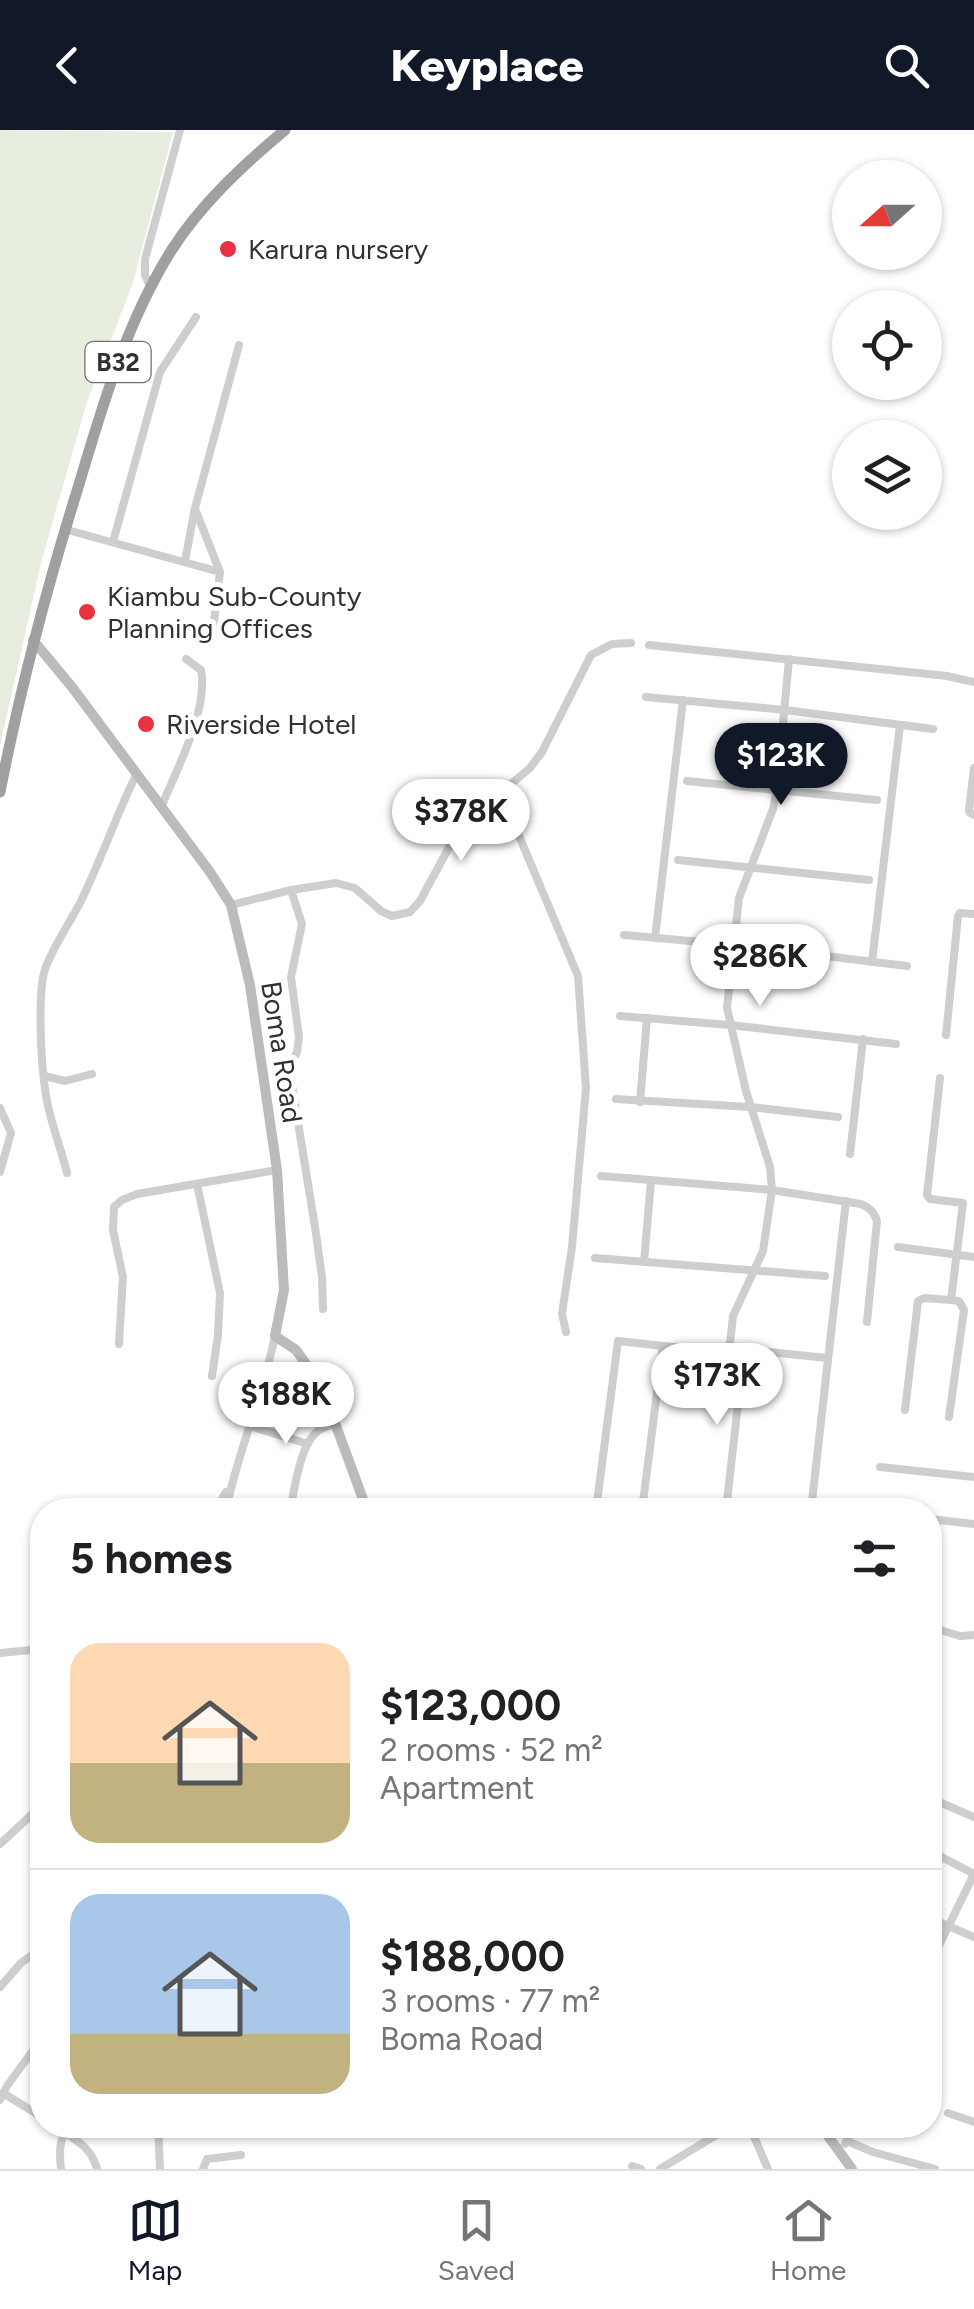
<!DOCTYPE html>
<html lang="en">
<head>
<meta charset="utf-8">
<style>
	:root { --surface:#fff; --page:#f2f2f2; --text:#202124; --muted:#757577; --line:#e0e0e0; --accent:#111827 }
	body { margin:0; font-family:Figtree,sans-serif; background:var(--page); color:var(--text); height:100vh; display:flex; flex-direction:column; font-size:38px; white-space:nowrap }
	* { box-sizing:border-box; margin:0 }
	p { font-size:32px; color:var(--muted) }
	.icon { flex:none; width:55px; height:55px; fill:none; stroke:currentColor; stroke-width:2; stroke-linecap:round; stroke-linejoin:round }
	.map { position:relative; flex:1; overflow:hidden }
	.panel { position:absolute; left:30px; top:1368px; width:912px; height:640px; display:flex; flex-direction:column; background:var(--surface); border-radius:40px; box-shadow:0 2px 8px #0004 }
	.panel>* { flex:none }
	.needle { width:65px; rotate:249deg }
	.tools { position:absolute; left:832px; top:30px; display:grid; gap:20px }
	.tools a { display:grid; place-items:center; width:110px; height:110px; border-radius:50%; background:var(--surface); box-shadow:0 2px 8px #0004; font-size:50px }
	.price { position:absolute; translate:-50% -85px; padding:0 22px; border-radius:35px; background:#fff; color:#222; font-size:32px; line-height:65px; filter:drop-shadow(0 2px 5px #0008) }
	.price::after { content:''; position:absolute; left:50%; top:60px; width:30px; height:22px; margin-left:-15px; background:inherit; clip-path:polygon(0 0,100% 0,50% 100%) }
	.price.current { background:var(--accent); color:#fff }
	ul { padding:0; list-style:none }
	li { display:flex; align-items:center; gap:30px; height:250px; padding:0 40px }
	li+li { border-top:2px solid var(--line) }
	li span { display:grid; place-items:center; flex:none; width:280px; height:200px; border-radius:30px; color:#555 }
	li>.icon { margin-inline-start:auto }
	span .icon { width:120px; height:120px; fill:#fffc; stroke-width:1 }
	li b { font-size:42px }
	h2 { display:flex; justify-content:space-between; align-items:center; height:120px; padding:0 40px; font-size:42px }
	header { display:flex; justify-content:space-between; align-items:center; height:130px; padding:0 40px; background:var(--accent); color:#fff; font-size:45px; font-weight:800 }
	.dock { display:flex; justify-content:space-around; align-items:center; height:140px; border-top:2px solid var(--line); background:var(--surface); font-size:28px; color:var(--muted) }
	.dock a { display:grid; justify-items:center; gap:5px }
	.dock .current { color:var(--accent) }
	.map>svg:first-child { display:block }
	.green { fill:#e7eedf }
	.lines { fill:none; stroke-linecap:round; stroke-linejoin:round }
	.minor { stroke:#cecece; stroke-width:8 }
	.secondary { stroke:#bbb; stroke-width:10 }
	.trunk { stroke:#a0a0a0; stroke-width:11 }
	.poi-dot { fill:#e9323f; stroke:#fff; stroke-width:4 }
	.labels { text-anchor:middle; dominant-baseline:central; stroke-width:10; stroke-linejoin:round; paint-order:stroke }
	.shield { fill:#fff; stroke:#6f6f6f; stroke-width:2.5 }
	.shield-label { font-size:25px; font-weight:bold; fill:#313131 }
	.poi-label { font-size:28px; fill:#313131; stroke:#fff; text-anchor:start }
	.street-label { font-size:28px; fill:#313131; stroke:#fff }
</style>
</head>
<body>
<header><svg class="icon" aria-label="back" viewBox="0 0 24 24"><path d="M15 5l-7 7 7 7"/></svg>Keyplace<svg class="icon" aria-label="search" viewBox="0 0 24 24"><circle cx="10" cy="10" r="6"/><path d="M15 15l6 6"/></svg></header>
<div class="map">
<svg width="974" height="2039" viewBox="0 0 974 2039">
	<rect width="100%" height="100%" fill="#fff"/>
	<polygon class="green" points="0,0 173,2 133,153 86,275 41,433 0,616"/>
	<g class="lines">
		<g class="minor">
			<polyline points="150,157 145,145 145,129 180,0"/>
			<polyline points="196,381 220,442"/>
			<polyline points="64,399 220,442 212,508"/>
			<polyline points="113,412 160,242 196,187"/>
			<polyline points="185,431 195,378 239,215"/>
			<polyline points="649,515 947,546 974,552"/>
			<polyline points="646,567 785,580 933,599"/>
			<polyline points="974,638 969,680 970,683 974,685"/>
			<polyline points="687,651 877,670"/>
			<polyline points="501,663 578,846 586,958 572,1117 562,1184 566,1202"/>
			<path d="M 161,678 C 176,640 209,580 201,540 L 186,529"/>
			<polyline points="678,730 869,750"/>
			<polyline points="291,760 302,794 291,847 299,907 297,922 290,937 290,943 315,1097 322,1147 323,1179"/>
			<polyline points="231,775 291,760 336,753 355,758 381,781 392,786 410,782 420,771 460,697 530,638 542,622 591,525 612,514 631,513"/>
			<polyline points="624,805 735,815 907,836"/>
			<polyline points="655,808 683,570"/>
			<polyline points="872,832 900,595"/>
			<polyline points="620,886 730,895 896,914"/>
			<polyline points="946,905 958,786 960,783 974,784"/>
			<polyline points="44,946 65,951 92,944"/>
			<polyline points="616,969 750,977 838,987"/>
			<polyline points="640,972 647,888"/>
			<polyline points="0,978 11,1003 0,1042"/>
			<polyline points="850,1024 863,909"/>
			<path d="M 67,1043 C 62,1023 55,1004 50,984 C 41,952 38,880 43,847 C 46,828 71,791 81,771 C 101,730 116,686 136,645"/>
			<path d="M 601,1046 L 772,1060 L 861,1074 C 870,1078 874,1082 877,1091 L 867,1192"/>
			<polyline points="197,1054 220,1163 218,1205 212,1246"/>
			<polyline points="898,1117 974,1127"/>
			<polyline points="595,1128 825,1146"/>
			<polyline points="644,1132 651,1051"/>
			<polyline points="119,1214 123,1147 113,1100 114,1077 122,1070 137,1064 277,1040"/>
			<polyline points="729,1223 733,1186 763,1121 772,1060 770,1037 746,961 727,878 739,768 773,679 777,659 789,529"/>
			<polyline points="905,1280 918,1171 924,1168 951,1170 963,1073 930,1069 927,1065 940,948"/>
			<polyline points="949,1287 964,1180 959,1171 951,1170"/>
			<polyline points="250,1296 308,1314"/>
			<polyline points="880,1337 974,1347"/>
			<polyline points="216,1380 226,1362"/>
			<path d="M 226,1380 C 238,1321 263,1265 275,1206"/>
			<path d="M 290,1380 C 295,1358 300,1313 319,1300 C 324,1297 330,1296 335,1293"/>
			<polyline points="596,1380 618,1211 729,1223 749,1220 827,1228"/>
			<polyline points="642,1380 663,1216"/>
			<polyline points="726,1380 744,1221"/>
			<polyline points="811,1380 846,1071"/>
			<polyline points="930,1389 974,1394"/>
			<polyline points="930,1497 960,1506 974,1505"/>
			<polyline points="0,1523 42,1519"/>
			<polyline points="930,1668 974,1687"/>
			<polyline points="0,1714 42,1675"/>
			<polyline points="930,1721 974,1744"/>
			<polyline points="930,1788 974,1807"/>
			<polyline points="930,1834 974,1744"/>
			<polyline points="0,1857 21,1833 42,1818"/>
			<polyline points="3,1963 42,1987"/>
			<polyline points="0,1970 7,1956 42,1908"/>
			<polyline points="948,1983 974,1992"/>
			<path d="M 53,1995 C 72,2008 91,2015 97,2039"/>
			<polyline points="158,1995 160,2039"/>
			<polyline points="749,1995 768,2039"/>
			<polyline points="847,2011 873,2022 935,2039"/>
			<polyline points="845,2014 854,1995"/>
			<polyline points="632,2036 641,2039"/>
			<path d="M 61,2039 C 59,2021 59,2010 69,1995"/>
			<polyline points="203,2039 207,2029 241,2025"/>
			<polyline points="660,2039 733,1995"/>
		</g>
		<g class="secondary">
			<polyline points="33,510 72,557 210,742 231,775 250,855 277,1040 284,1160 275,1206 296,1220 311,1241 335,1293 367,1380"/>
			<polyline points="820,1995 852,2039"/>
		</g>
		<path class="trunk" d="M 0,662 C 20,560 46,460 77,361 C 102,278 125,195 171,121 C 200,75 243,35 285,0"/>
	</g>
	<g class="poi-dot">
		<circle cx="228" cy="119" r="10"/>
		<circle cx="87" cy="482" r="10"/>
		<circle cx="146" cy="594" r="10"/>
	</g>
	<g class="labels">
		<rect class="shield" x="85.5" y="212" width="65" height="40" rx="8"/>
		<g class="shield-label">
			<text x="118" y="232">B32</text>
		</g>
		<g class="poi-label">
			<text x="248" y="119">Karura nursery</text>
			<text x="107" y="466">Kiambu Sub-County<tspan x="107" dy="32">Planning Offices</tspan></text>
			<text x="166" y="594">Riverside Hotel</text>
		</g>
		<g class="street-label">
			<text transform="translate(282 922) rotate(81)">Boma Road</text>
		</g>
	</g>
</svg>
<div class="tools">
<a><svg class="needle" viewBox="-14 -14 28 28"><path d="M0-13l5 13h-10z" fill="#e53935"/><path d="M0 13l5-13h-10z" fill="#757577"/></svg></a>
<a><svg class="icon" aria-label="locate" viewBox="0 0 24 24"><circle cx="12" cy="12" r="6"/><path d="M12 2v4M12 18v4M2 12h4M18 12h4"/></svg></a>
<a><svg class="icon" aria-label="layers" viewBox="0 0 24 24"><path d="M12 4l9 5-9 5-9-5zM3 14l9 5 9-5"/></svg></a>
</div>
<b class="price current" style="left:781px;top:678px">$123K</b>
<b class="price" style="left:461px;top:734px">$378K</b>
<b class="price" style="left:760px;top:879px">$286K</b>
<b class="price" style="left:717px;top:1298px">$173K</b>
<b class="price" style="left:286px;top:1317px">$188K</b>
<section class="panel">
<h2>5 homes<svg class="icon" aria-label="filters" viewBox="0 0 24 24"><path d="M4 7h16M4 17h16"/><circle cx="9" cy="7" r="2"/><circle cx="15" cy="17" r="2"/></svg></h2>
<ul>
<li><span style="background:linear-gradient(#ffd9b3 60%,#c2b280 0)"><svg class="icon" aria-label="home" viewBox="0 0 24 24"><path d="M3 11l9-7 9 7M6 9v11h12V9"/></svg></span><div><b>$123,000</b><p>2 rooms · 52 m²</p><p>Apartment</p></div></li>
<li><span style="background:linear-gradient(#a9c7e8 70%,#c2b280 0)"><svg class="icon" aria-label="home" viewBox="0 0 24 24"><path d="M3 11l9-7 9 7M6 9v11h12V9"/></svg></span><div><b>$188,000</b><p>3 rooms · 77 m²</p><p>Boma Road</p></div></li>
</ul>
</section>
</div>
<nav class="dock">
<a class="current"><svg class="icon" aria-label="map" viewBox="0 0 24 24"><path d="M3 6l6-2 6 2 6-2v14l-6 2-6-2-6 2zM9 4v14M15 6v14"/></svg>Map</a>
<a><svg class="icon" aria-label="saved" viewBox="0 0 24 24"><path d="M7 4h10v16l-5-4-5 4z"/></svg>Saved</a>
<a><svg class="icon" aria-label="home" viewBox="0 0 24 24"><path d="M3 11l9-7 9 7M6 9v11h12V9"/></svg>Home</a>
</nav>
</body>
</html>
